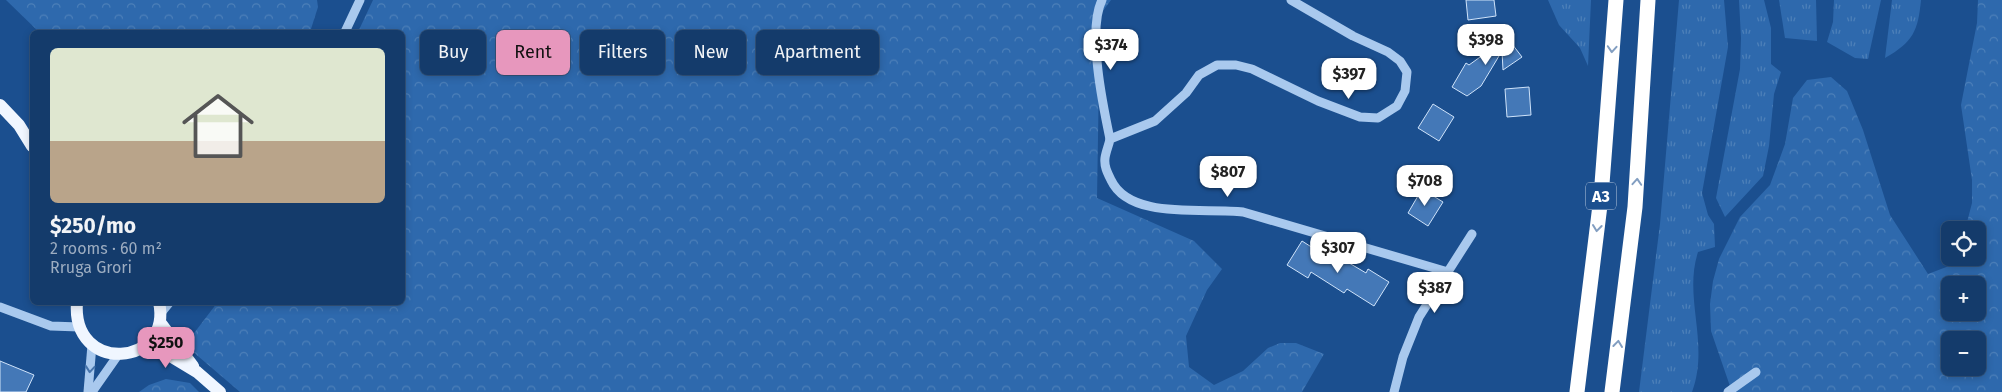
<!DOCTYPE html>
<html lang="en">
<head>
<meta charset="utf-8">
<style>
	:root { --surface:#143b6b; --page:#1d4271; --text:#f1f3f6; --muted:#9dadc1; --line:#33557e; --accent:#e797bd }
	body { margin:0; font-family:"Fira Sans",sans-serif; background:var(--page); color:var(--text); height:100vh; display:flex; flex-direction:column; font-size:19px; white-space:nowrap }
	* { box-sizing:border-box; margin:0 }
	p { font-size:16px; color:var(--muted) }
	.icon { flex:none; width:28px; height:28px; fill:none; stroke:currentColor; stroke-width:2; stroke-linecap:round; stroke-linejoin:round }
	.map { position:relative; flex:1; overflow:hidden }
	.drawer { position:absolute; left:30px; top:30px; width:375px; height:275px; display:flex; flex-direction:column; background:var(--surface); border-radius:8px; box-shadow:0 2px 8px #0003,0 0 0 1px var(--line) }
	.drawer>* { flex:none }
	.hud { position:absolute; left:420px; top:30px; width:475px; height:45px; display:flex; gap:10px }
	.tools { position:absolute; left:1941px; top:221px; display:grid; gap:10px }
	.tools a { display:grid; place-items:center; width:45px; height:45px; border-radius:8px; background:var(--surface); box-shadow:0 2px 8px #0003,0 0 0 1px var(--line); font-size:25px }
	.price { position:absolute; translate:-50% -42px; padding:0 11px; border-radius:10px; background:#fff; color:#222; font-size:16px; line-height:32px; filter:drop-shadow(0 1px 2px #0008) }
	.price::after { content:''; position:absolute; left:50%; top:30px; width:15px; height:11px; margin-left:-8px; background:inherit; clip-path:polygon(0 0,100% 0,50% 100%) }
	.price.selected { background:var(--accent); color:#111 }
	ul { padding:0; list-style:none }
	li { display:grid; align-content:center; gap:10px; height:265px; padding:0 20px }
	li+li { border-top:1px solid var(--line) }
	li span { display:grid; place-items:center; height:155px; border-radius:8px; color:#555 }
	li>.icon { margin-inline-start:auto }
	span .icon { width:90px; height:90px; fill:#fffc; stroke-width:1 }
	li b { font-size:21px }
	.pill { padding:0 18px; border-radius:8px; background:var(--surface); box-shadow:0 2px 8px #0003,0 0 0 1px var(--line); font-size:18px; line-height:45px }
	.pill.selected { background:var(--accent); color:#111 }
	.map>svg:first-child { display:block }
	.grass { fill:url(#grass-tufts) }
	.forest { fill:url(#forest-crowns); fill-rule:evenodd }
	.building { fill:#4478b7; stroke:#cfe3fa }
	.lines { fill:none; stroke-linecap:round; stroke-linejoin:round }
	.minor { stroke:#a9c9ee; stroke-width:9 }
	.major { stroke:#f0f6ff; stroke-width:12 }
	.highway { stroke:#fff; stroke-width:15 }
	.oneway { stroke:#829ec1 }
	.oneway2 { stroke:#4674ac }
	.labels { text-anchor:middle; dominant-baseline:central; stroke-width:4.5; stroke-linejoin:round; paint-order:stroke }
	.shield { fill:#1b4f8f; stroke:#bbcadd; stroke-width:1 }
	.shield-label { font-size:16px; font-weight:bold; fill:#fff }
</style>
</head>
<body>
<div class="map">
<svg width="2002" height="392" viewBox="0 0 2002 392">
	<defs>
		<pattern id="grass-tufts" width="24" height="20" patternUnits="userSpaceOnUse" patternTransform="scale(1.25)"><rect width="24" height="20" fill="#2e69ad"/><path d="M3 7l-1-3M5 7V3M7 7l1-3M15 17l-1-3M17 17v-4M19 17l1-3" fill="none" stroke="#4d80b9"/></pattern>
		<pattern id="forest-crowns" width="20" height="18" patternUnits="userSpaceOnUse" patternTransform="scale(1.25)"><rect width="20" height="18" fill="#2e69ad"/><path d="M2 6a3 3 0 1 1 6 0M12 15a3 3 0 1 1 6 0" fill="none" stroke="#4d80b9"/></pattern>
	</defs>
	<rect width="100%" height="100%" fill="#1b4f8f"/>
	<g class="grass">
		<polygon points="1548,0 1591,0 1588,66 1580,48 1559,25"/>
		<path d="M 1679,0 L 1724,0 L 1728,47 L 1702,193 L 1708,215 L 1714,224 L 1715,247 L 1698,252 C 1683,298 1710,343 1692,392 L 1639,392 L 1660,224 Z"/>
		<polygon points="1739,0 1764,0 1771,28 1771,64 1781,72 1774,94 1769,146 1763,176 1725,217 1716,198 1740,69 1741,38"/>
		<polygon points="1779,0 1816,0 1817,41 1785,38"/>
		<polygon points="1834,0 1881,0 1868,59 1855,58 1827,42 1833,22"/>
		<path d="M 1892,0 L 1921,0 C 1918,31 1913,42 1885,58 Z"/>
	</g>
	<g class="forest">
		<polygon points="6,0 317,0 318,7 310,32 39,32"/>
		<polygon points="373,0 1111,0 1100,15 1097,198 1194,241 1222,269 1207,290 1186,336 1189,367 1214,385 1243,371 1268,348 1280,343 1296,343 1324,354 1302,392 240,392 185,345 217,303 402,302 402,32 358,32"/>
		<path d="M 1978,0 L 2002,0 L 2002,392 L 1732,392 L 1711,331 L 1710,304 L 1713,281 L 1719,259 L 1740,217 L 1770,185 L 1785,144 L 1793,98 L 1807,80 L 1831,77 L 1847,91 L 1863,130 L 1890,215 L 1928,274 L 1949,266 L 1953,258 L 1978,258 L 1978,230 L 1965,230 L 1972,203 L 1972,180 L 1961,105 L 1977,23 ZM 1950,285 L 1978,285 L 1978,312 L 1950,312 ZM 1950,340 L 1978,340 L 1978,368 L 1950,368 Z"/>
		<polygon points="166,379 190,383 199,392 139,392 149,385"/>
	</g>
	<g class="building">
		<polygon points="1466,0 1494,0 1496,16 1468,20"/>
		<polygon points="1500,27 1508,37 1513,33 1509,40 1522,57 1503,70 1502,51 1481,86 1467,96 1452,87 1466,63 1469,65 1501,42"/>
		<polygon points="1529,87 1531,115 1507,117 1505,89"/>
		<polygon points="1433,104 1454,117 1439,141 1418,128"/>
		<polygon points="1422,189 1443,202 1428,226 1408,213"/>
		<polygon points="1302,241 1335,262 1339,257 1366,273 1368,269 1389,282 1374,306 1347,289 1344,293 1311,272 1308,278 1287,265"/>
		<polygon points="0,361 34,375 26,392 0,392"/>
	</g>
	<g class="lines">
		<g class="minor">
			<path d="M 1102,0 C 1087,30 1103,106 1110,139"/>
			<path d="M 1291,0 L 1353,36 L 1388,52 L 1400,61 L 1407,72 L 1405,91 L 1397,106 L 1378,118 L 1360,117 L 1318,101 L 1252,69 L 1236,65 L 1217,65 L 1199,75 L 1186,93 L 1155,121 L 1110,139 C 1109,145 1106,151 1105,158 C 1104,166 1107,172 1111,180 C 1130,221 1207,207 1243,212 L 1448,272"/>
			<polyline points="345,32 360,0"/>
			<polyline points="0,307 51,326 79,327"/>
			<polyline points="161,313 170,302"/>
			<polyline points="88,392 92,345"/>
			<polyline points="92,392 118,355"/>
			<polyline points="1394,392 1403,357 1419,317 1472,234"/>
			<polyline points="1728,392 1756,372"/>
		</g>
		<g class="major">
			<polyline points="0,105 19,125 32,146"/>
			<path d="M 77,302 C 71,375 173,367 159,302"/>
			<polyline points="160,322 193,366"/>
			<polyline points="149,343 197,372 220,392"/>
		</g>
		<g class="highway">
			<polyline points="1577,392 1601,197 1616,0"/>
			<polyline points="1612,392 1635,207 1648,0"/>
		</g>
	</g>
	<defs><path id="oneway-chevron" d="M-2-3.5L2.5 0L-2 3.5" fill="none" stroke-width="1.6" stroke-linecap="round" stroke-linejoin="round" transform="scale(1.25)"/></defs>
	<g class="oneway">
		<use href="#oneway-chevron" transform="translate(1612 49) rotate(94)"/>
		<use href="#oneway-chevron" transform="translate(1637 182) rotate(-86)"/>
		<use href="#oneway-chevron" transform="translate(1597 228) rotate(97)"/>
		<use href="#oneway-chevron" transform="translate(1618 344) rotate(-83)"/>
	</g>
	<use class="oneway2" href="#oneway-chevron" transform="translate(90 369) rotate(95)"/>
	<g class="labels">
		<rect class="shield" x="1586" y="182.5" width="30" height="27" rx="4"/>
		<g class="shield-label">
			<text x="1601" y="196">A3</text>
		</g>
	</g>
</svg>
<div class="tools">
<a><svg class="icon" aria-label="locate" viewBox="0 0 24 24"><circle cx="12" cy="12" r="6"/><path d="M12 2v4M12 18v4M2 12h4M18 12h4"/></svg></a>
<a>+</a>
<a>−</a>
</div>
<b class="price" style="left:1486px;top:66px">$398</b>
<b class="price" style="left:1111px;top:71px">$374</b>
<b class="price" style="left:1349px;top:100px">$397</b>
<b class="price" style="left:1228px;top:198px">$807</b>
<b class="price" style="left:1425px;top:207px">$708</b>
<b class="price" style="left:1338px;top:274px">$307</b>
<b class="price" style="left:1435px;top:314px">$387</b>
<b class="price selected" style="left:166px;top:369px">$250</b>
<div class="hud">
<a class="pill">Buy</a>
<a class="pill selected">Rent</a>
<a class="pill">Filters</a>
<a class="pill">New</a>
<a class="pill">Apartment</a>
</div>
<section class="drawer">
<ul>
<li><span style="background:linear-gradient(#dfe7d0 60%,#b9a48a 0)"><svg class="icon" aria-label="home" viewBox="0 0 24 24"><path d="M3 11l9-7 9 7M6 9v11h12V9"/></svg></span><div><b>$250/mo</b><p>2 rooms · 60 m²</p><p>Rruga Grori</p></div></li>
</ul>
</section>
</div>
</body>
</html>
